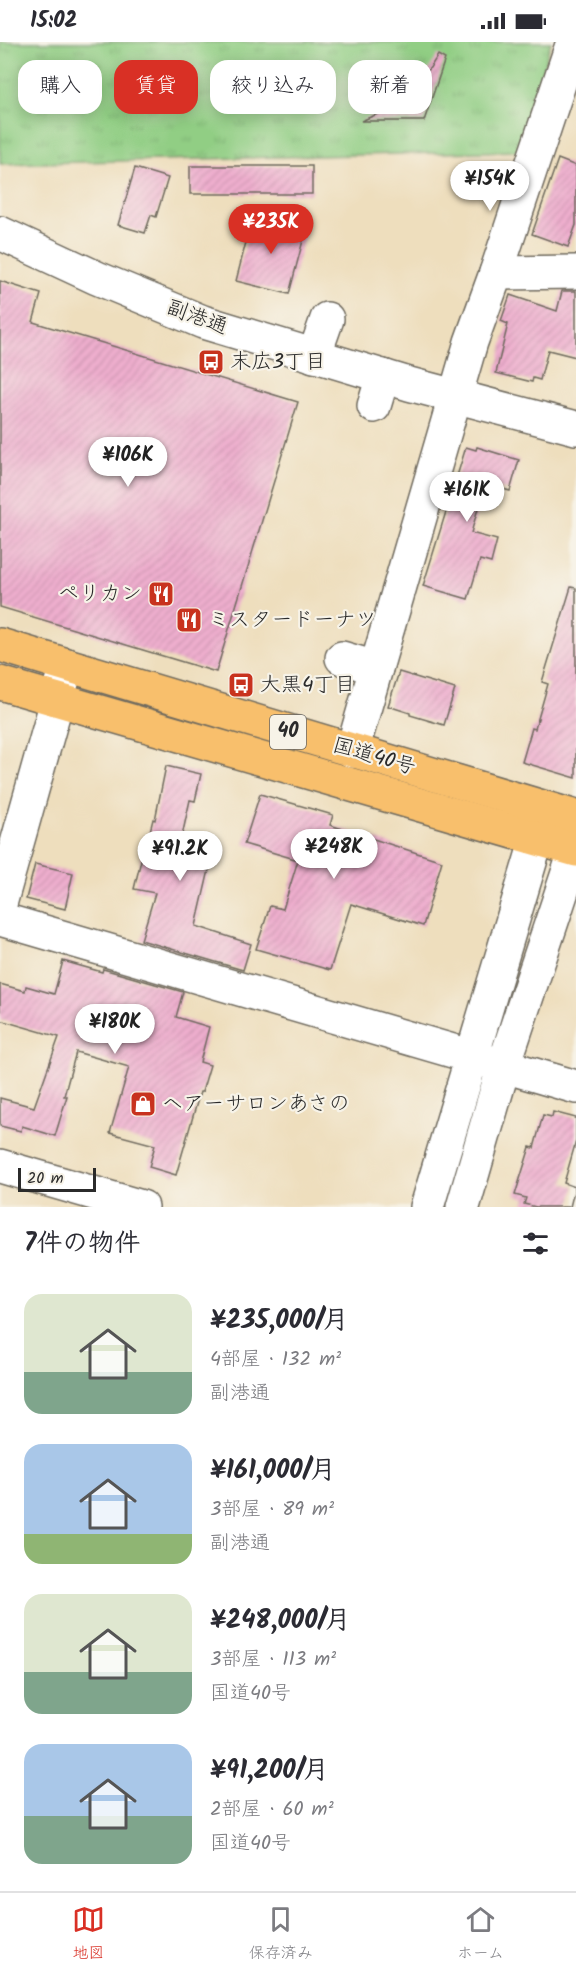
<!DOCTYPE html>
<html lang="ja">
<head>
<meta charset="utf-8">
<style>
	:root { --surface:#fff; --page:#f2f2f3; --text:#2b2b33; --muted:#7c7c81; --line:#e1e1e2; --accent:#d93025 }
	body { margin:0; font-family:Kalam,"Klee One",sans-serif; background:var(--page); color:var(--text); height:100vh; display:flex; flex-direction:column; font-size:22px; white-space:nowrap }
	* { box-sizing:border-box; margin:0 }
	p { font-size:20px; color:var(--muted) }
	.icon { flex:none; width:33px; height:33px; fill:none; stroke:currentColor; stroke-width:2; stroke-linecap:round; stroke-linejoin:round }
	.map { position:relative; height:1165px; overflow:hidden }
	.panel { display:flex; flex-direction:column; background:var(--surface); flex:1 }
	.panel>* { flex:none }
	.guide { position:absolute; left:18px; top:18px; width:540px; height:54px; display:flex; gap:12px }
	.scale { position:absolute; left:18px; bottom:15px; width:78px; box-sizing:border-box; padding-left:6px; border:3px solid #2b2b2b; border-top:0; font-size:16px; line-height:21px; white-space:nowrap; color:#2b2b2b; -webkit-text-stroke:4px #f7f3e8; paint-order:stroke }
	.price { position:absolute; translate:-50% -51px; padding:0 14px; border-radius:21px; background:#fff; color:#222; font-size:20px; line-height:39px; filter:drop-shadow(0 2px 3px #0008) }
	.price::after { content:''; position:absolute; left:50%; top:36px; width:18px; height:14px; margin-left:-9px; background:inherit; clip-path:polygon(0 0,100% 0,50% 100%) }
	.price.on { background:var(--accent); color:#fff }
	ul { padding:0; list-style:none }
	li { display:flex; align-items:center; gap:18px; height:150px; padding:0 24px }
	li span { display:grid; place-items:center; flex:none; width:168px; height:120px; border-radius:18px; color:#555 }
	li>.icon { margin-inline-start:auto }
	span .icon { width:72px; height:72px; fill:#fffc; stroke-width:1 }
	li b { font-size:26px }
	h2 { display:flex; justify-content:space-between; align-items:center; height:72px; padding:0 24px; font-size:26px }
	.pill { padding:0 21px; border-radius:18px; background:var(--surface); box-shadow:0 3px 15px #0003; font-size:21px; line-height:54px }
	.pill.on { background:var(--accent); color:#fff }
	.status { display:flex; justify-content:space-between; align-items:center; height:42px; padding:0 30px; background:var(--surface); direction:ltr }
	.status svg { height:16px; fill:currentColor }
	.tab-bar { display:flex; justify-content:space-around; align-items:center; height:84px; border-top:2px solid var(--line); background:var(--surface); font-size:16px; color:var(--muted) }
	.tab-bar a { display:grid; justify-items:center; gap:3px }
	.tab-bar .on { color:var(--accent) }
	.map>svg:first-child { display:block }
	.grass { fill:url(#grass-tufts); stroke:#5e7c58; stroke-width:1.5 }
	.building { fill:url(#building-hatch) }
	.lines { fill:none; stroke-linecap:round; stroke-linejoin:round }
	.minor-casing { stroke:#6f6a5e; stroke-width:36 }
	.highway-casing { stroke:#6f6a5e; stroke-width:36 }
	.minor { stroke:#fff; stroke-width:33 }
	.highway { stroke:#f8bf6c; stroke-width:33 }
	.labels { text-anchor:middle; dominant-baseline:central; stroke-width:4.5; stroke-linejoin:round; paint-order:stroke }
	.shield { fill:#f7f3e8; stroke:#686764; stroke-width:1.5 }
	.shield-label { font-size:20px; font-weight:bold; fill:#2b2b2b }
	.street-label { font-size:21px; fill:#2b2b2b; stroke:#f7f3e8 }
	.poi-label { font-size:21px; fill:#2b2b2b; stroke:#f7f3e8; text-anchor:start }
</style>
</head>
<body>
<div class="status"><b>15:02</b><svg viewBox="0 0 49 12"><path d="M0 12V9h3v3zM5 12V6h3v6zM10 12V3h3v9zM15 12V0h3v12zM26 1h20v11H26zM47 4h2v5h-2z"/></svg></div>
<div class="map">
<svg width="576" height="1165" viewBox="0 0 576 1165">
	<defs>
		<pattern id="grass-tufts" width="24" height="20" patternUnits="userSpaceOnUse" patternTransform="scale(1.5)"><rect width="24" height="20" fill="#91ce84"/><path d="M3 7l-1-3M5 7V3M7 7l1-3M15 17l-1-3M17 17v-4M19 17l1-3" fill="none" stroke="#7db172"/></pattern>
		<pattern id="building-hatch" width="6" height="6" patternUnits="userSpaceOnUse" patternTransform="scale(1.5)"><rect width="6" height="6" fill="#eeaece"/><path d="M-1 1l2-2M0 6l6-6M5 7l2-2" fill="none" stroke="#cc96b1"/></pattern>
	</defs>
	<rect width="100%" height="100%" fill="#f7f3e8"/>
	<filter id="ink" filterUnits="userSpaceOnUse"><feTurbulence type="fractalNoise" baseFrequency=".0167" numOctaves="2"/><feDisplacementMap in="SourceGraphic" scale="12" xChannelSelector="R" yChannelSelector="G"/><feConvolveMatrix kernelMatrix="1 2 1 2 8 2 1 2 1" color-interpolation-filters="sRGB"/></filter>
	<filter id="wash" filterUnits="userSpaceOnUse"><feTurbulence type="fractalNoise" baseFrequency=".008" numOctaves="4" result="noise"/><feDisplacementMap in="SourceGraphic" scale="24" xChannelSelector="R" yChannelSelector="G"/><feGaussianBlur stdDeviation="1.35" result="paint"/><feColorMatrix in="noise" values="0 0 0 0 0 0 0 0 0 0 0 0 0 0 0 0 0 1.4 0 .05"/><feComposite in="paint" operator="in"/></filter>
	<g filter="url(#wash)">
		<rect width="100%" height="100%" fill="#eedebd"/>
		<polygon class="grass" points="0,0 551,0 519,109 0,122"/>
		<g id="blocks">
			<g class="building">
				<polygon points="438,13 445,17 424,79 361,79 409,59"/>
				<polygon points="558,117 576,124 576,183 568,205 532,192"/>
				<rect x="190" y="124" width="122" height="28"/>
				<polygon points="135,126 168,136 156,175 151,173 145,191 118,183"/>
				<polygon points="253,173 306,187 289,252 236,239"/>
				<polygon points="0,239 41,252 33,280 298,360 216,630 0,565"/>
				<polygon points="562,249 576,249 576,315 548,308 540,338 533,336 532,340 496,331 508,282 501,279 510,253 557,269"/>
				<polygon points="466,405 476,408 477,405 519,418 510,449 485,442 471,491 497,498 491,521 480,518 468,557 423,544"/>
				<polygon points="571,545 576,546 576,736 522,720 532,686 535,687 548,642 542,640"/>
				<polygon points="399,630 455,647 444,683 410,673 410,671 388,664"/>
				<polygon points="166,724 201,732 195,759 190,758 176,821 209,828 196,884 251,902 243,928 141,898 155,851 134,847 142,814 144,814 153,777 155,778"/>
				<polygon points="260,752 333,773 330,783 442,819 423,884 351,862 330,928 256,907 270,864 283,867 298,818 244,802"/>
				<polygon points="35,822 73,831 65,867 26,857"/>
				<polygon points="63,919 102,930 103,927 183,950 176,975 209,985 200,1020 210,1023 202,1050 200,1050 176,1133 149,1125 155,1103 110,1091 129,1025 76,1010 64,1054 67,1054 55,1094 22,1084 21,1089 0,1084 0,1056 34,1065 59,995 0,978 0,942 25,949 26,944 54,952"/>
				<polygon points="553,1070 576,1076 576,1099 564,1141 575,1145 570,1165 536,1165 524,1162 526,1156 515,1153 530,1105 534,1106 543,1073 552,1075"/>
			</g>
		</g>
	</g>
	<g filter="url(#ink)">
		<use href="#blocks" fill-opacity="0" stroke="#6f6a5e" stroke-width="1.5"/>
		<g class="lines">
			<g class="minor-casing">
				<g id="minor">
					<polyline points="0,191 97,236 203,280 409,342 576,386"/>
					<polyline points="496,231 576,230"/>
					<polyline points="314,314 327,277"/>
					<polyline points="374,364 383,334"/>
					<polyline points="342,616 376,626"/>
					<polyline points="352,709 471,300 496,231 573,0"/>
					<polyline points="0,862 67,623"/>
					<polyline points="0,877 576,1045"/>
					<polyline points="0,1124 142,1165"/>
					<polyline points="427,1165 545,770"/>
					<polyline points="463,1165 504,1023 576,807"/>
				</g>
			</g>
			<g class="highway-casing">
				<g id="highway">
					<polyline points="0,603 576,775"/>
					<polyline points="0,641 576,808"/>
				</g>
			</g>
			<use href="#minor" class="minor"/>
			<use href="#highway" class="highway"/>
		</g>
	</g>
	<defs>
		<g id="bus-square" transform="scale(1.35)"><rect x="-9" y="-9" width="18" height="18" rx="4" fill="#c8321e" stroke="#f7f3e8"/><path d="M-5-6H5V4H4V6H2V4H-2V6H-4V4H-5ZM-3.5-4V0h7V-4ZM-3.5 1.2v1.5H-2V1.2ZM2 1.2v1.5H3.5V1.2Z" fill="#fff"/></g>
		<g id="restaurant-square" transform="scale(1.35)"><rect x="-9" y="-9" width="18" height="18" rx="4" fill="#c8321e" stroke="#f7f3e8"/><path d="M-5-6h1v4h1v-4h1v4h1v-4h1v5L-1.5 .5V6h-2V.5L-5-1ZM5-6V6H3V1.5H1.5Q1.5-4 5-6Z" fill="#fff"/></g>
		<g id="shop-square" transform="scale(1.35)"><rect x="-9" y="-9" width="18" height="18" rx="4" fill="#c8321e" stroke="#f7f3e8"/><path d="M-5-2.5h2.3a2.7 3.5 0 0 1 5.4 0H5L5.5 6h-11ZM-1.5-2.5h3a1.5 2.3 0 0 0-3 0Z" fill="#fff"/></g>
	</defs>
	<g fill-rule="evenodd">
		<use href="#bus-square" x="211" y="320"/>
		<use href="#restaurant-square" x="161" y="552"/>
		<use href="#restaurant-square" x="189" y="578"/>
		<use href="#bus-square" x="241" y="643"/>
		<use href="#shop-square" x="143" y="1062"/>
	</g>
	<g class="labels">
		<rect class="shield" x="270" y="673" width="36" height="34" rx="4.5"/>
		<g class="shield-label">
			<text x="288" y="690">40</text>
		</g>
		<g class="street-label">
			<text transform="translate(197 276) rotate(20)">副港通</text>
			<text transform="translate(374 715) rotate(16)">国道40号</text>
		</g>
		<g class="poi-label">
			<text x="230" y="320">末広3丁目</text>
			<text x="142" y="552" text-anchor="end">ペリカン</text>
			<text x="208" y="578">ミスタードーナツ</text>
			<text x="260" y="643">大黒4丁目</text>
			<text x="162" y="1062">ヘアーサロンあさの</text>
		</g>
	</g>
</svg>
<div class="scale">20 m</div>
<b class="price" style="left:490px;top:170px">¥154K</b>
<b class="price on" style="left:271px;top:213px">¥235K</b>
<b class="price" style="left:128px;top:446px">¥106K</b>
<b class="price" style="left:467px;top:481px">¥161K</b>
<b class="price" style="left:334px;top:838px">¥248K</b>
<b class="price" style="left:180px;top:840px">¥91.2K</b>
<b class="price" style="left:115px;top:1013px">¥180K</b>
<div class="guide">
<a class="pill">購入</a>
<a class="pill on">賃貸</a>
<a class="pill">絞り込み</a>
<a class="pill">新着</a>
</div>
</div>
<section class="panel">
<h2>7件の物件<svg class="icon" aria-label="filters" viewBox="0 0 24 24"><path d="M4 7h16M4 17h16"/><circle cx="9" cy="7" r="2"/><circle cx="15" cy="17" r="2"/></svg></h2>
<ul>
<li><span style="background:linear-gradient(#dfe7d0 65%,#7fa58c 0)"><svg class="icon" aria-label="home" viewBox="0 0 24 24"><path d="M3 11l9-7 9 7M6 9v11h12V9"/></svg></span><div><b>¥235,000/月</b><p>4部屋 · 132 m²</p><p>副港通</p></div></li>
<li><span style="background:linear-gradient(#a9c7e8 75%,#8fb573 0)"><svg class="icon" aria-label="home" viewBox="0 0 24 24"><path d="M3 11l9-7 9 7M6 9v11h12V9"/></svg></span><div><b>¥161,000/月</b><p>3部屋 · 89 m²</p><p>副港通</p></div></li>
<li><span style="background:linear-gradient(#dfe7d0 65%,#7fa58c 0)"><svg class="icon" aria-label="home" viewBox="0 0 24 24"><path d="M3 11l9-7 9 7M6 9v11h12V9"/></svg></span><div><b>¥248,000/月</b><p>3部屋 · 113 m²</p><p>国道40号</p></div></li>
<li><span style="background:linear-gradient(#a9c7e8 60%,#7fa58c 0)"><svg class="icon" aria-label="home" viewBox="0 0 24 24"><path d="M3 11l9-7 9 7M6 9v11h12V9"/></svg></span><div><b>¥91,200/月</b><p>2部屋 · 60 m²</p><p>国道40号</p></div></li>
</ul>
</section>
<nav class="tab-bar">
<a class="on"><svg class="icon" aria-label="map" viewBox="0 0 24 24"><path d="M3 6l6-2 6 2 6-2v14l-6 2-6-2-6 2zM9 4v14M15 6v14"/></svg>地図</a>
<a><svg class="icon" aria-label="saved" viewBox="0 0 24 24"><path d="M7 4h10v16l-5-4-5 4z"/></svg>保存済み</a>
<a><svg class="icon" aria-label="home" viewBox="0 0 24 24"><path d="M3 11l9-7 9 7M6 9v11h12V9"/></svg>ホーム</a>
</nav>
</body>
</html>
